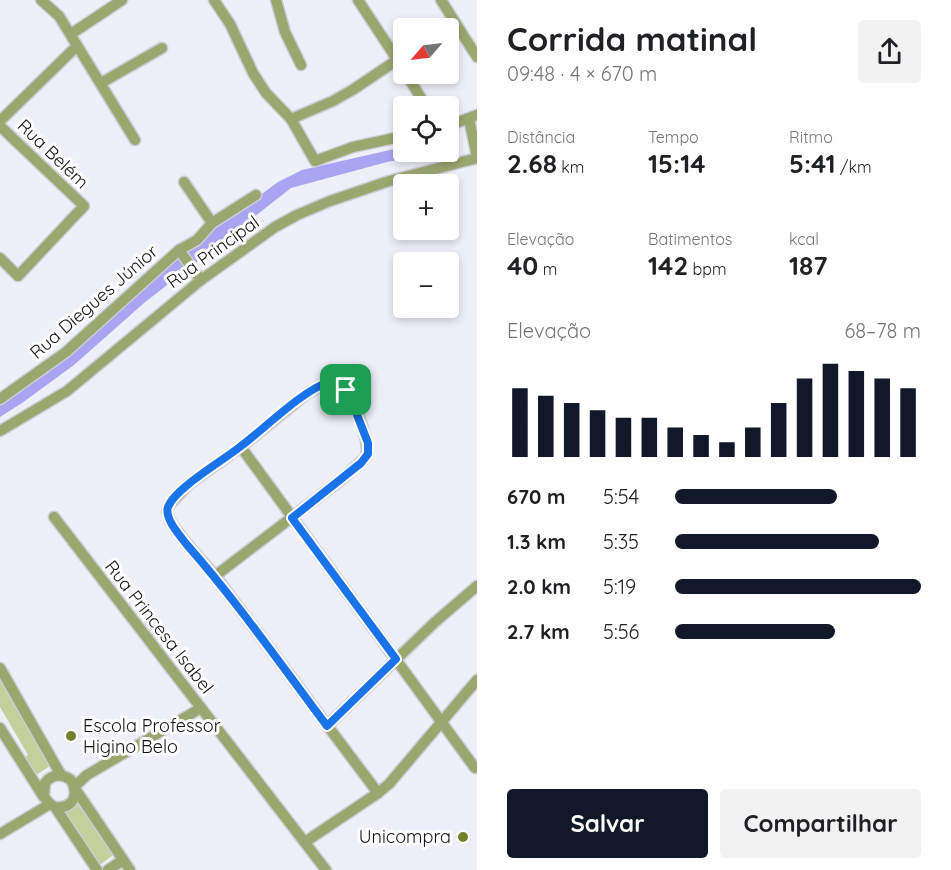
<!DOCTYPE html>
<html lang="pt">
<meta charset="utf-8">
<style>
:root{--surface:#fff;--page:#f2f2f2;--text:#202124;--muted:#757577;--accent:#111827}
body{margin:0;font-family:Quicksand,sans-serif;background:var(--page);color:var(--text);height:100vh;display:flex;flex-direction:column;font-size:22px;white-space:nowrap}
*{box-sizing:border-box;margin:0}
p{font-size:20px;color:var(--muted)}
.icon{flex:none;width:33px;height:33px;fill:none;stroke:currentColor;stroke-width:2;stroke-linecap:round;stroke-linejoin:round}
.map{position:relative;flex:1;overflow:hidden}
.sheet{display:flex;flex-direction:column;background:var(--surface);width:474px}
.sheet>*{flex:none}
.needle{width:39px;rotate:242deg}
.controls{position:absolute;left:393px;top:18px;display:grid;gap:12px}
.controls a{display:grid;place-items:center;width:66px;height:66px;border-radius:6px;background:var(--surface);box-shadow:0 3px 9px #0003;font-size:30px}
.pin{position:absolute;display:grid;place-items:center;width:51px;height:51px;color:#fff;margin:-26px;border-radius:12px;box-shadow:0 3px 9px #0006}
.round{display:grid;place-items:center;flex:none;width:63px;height:63px;border-radius:6px;background:var(--page)}
.headline{display:flex;align-items:center;justify-content:space-between;height:102px;padding:0 30px}
h1{font-size:33px;font-weight:700;line-height:45px}
.figures{display:grid;grid-template-columns:repeat(3,1fr);gap:9px;height:102px;padding:6px 30px}
.figures div{display:grid;align-content:center}
.figures b{font-size:26px;font-weight:700}
.figures small{font-size:16px;font-weight:400}
.figures p{font-size:16px}
.chart{height:168px;padding:12px 30px}
.chart p{display:flex;justify-content:space-between}
.chart svg{width:100%;height:108px;margin-top:6px;stroke:var(--accent);stroke-width:6}
.action{display:flex;gap:12px;margin-top:auto;padding:12px 30px}
.action a{flex:1;height:69px;border-radius:6px;background:var(--accent);color:#fff;font-size:24px;font-weight:700;line-height:69px;text-align:center}
.action a+a{background:var(--page);color:var(--text)}
ul{padding:0 30px;list-style:none;font-size:20px}
li{display:grid;grid-template-columns:96px 72px 1fr;align-items:center;height:45px}
li i{height:15px;border-radius:8px;background:var(--accent)}
main{display:flex;flex:1;min-height:0}
.map>svg:first-child{display:block}
</style>
<main>
<div class="map">
<svg width="477" height="870" viewBox="0 0 477 870">
<rect width="100%" height="100%" fill="#efeffa"/>
<g fill="#c5cf9c">
<path d="M 0,681 L 53,764 L 33,777 L 22,759 L 28,755 L 0,707 Z"/>
<path d="M 79,798 L 115,854 L 98,866 L 63,814 Z"/>
</g>
<path fill="#a9a5f2" d="M 403,147 L 404,152 L 446,152 L 387,162 L 291,188 L 144,303 L 74,365 L 22,403 L 0,417 L 0,403 L 174,259 L 278,182 L 302,170 Z"/>
<g fill="none" stroke-linecap="round" stroke-linejoin="round">
<g stroke="#ccccd6" stroke-width="13">
<g id="minor">
<path d="M 41,0 L 59,16 L 135,140"/>
<path d="M 214,0 L 230,24 L 253,73 L 266,93 L 291,119 L 315,161 L 353,147 L 404,136"/>
<path d="M 276,0 L 285,32 L 301,65"/>
<path d="M 358,0 L 404,70"/>
<path d="M 441,0 L 477,57"/>
<path d="M 71,34 L 122,0"/>
<path d="M 406,74 L 426,106"/>
<path d="M 101,83 L 162,48"/>
<path d="M 291,119 L 333,101 L 354,89 L 397,60"/>
<path d="M 469,119 L 477,157"/>
<path d="M 0,121 L 77,46"/>
<path d="M 0,126 L 84,206 L 18,276 L 0,258"/>
<path d="M 448,126 L 477,115"/>
<path d="M 184,182 L 212,223"/>
<path d="M 179,250 L 201,280"/>
<path d="M 0,399 L 66,352 L 179,250 L 197,240 L 212,223 L 256,195"/>
<path d="M 0,431 L 67,391 L 201,280 L 275,227 L 297,215 L 330,201 L 389,181 L 477,158"/>
<path d="M 241,447 L 475,768"/>
<path d="M 54,517 L 326,870"/>
<path d="M 215,576 L 342,479 L 366,457 C 371,440 353,399 342,385 L 329,382 L 309,392 L 241,447 L 189,484 L 169,505 L 167,512 L 170,521 L 182,538 L 215,576 L 378,793"/>
<path d="M 0,668 L 61,775"/>
<path d="M 327,726 L 434,623 L 477,586"/>
<path d="M 0,728 L 43,796"/>
<path d="M 75,786 L 87,775 L 201,708"/>
<path d="M 76,790 L 130,870"/>
<path d="M 55,807 C 74,809 79,794 71,780 C 62,773 52,774 45,783 L 44,797 L 50,804 L 55,807 L 97,870"/>
<path d="M 0,834 L 50,804"/>
<path d="M 305,842 L 378,793 L 389,784 L 477,680"/>
<path d="M 108,870 L 123,860"/>
</g>
</g>
<use href="#minor" stroke="#9ca66f" stroke-width="10"/>
</g>
<g fill="none" stroke-linecap="round" stroke-linejoin="round">
<g stroke="#fff" stroke-width="12">
<path id="route" d="M 329,382 L 334,381 L 342,385 L 352,402 L 368,443 L 368,454 L 361,463 L 292,518 L 396,659 L 327,726 C 281,665 238,603 188,546 C 181,537 164,519 168,507 C 175,488 224,460 241,446 C 264,429 303,390 329,382 Z"/>
</g>
<use href="#route" stroke="#1a73e8" stroke-width="8"/>
</g>
<g fill="#75802d" stroke="#fdfdfd" stroke-width="2">
<circle cx="71" cy="736" r="6"/>
<circle cx="463" cy="837" r="6"/>
</g>
<g text-anchor="middle" stroke-width="6" stroke-linejoin="round" paint-order="stroke">
<g font-size="18" fill="#131317" stroke="#fdfdfd">
<text transform="translate(53 154) rotate(44)" y="6">Rua Belém</text>
<text transform="translate(213 252) rotate(-36)" y="6">Rua Principal</text>
<text transform="translate(94 302) rotate(-41)" y="6">Rua Diegues Júnior</text>
<text transform="translate(159 627) rotate(52)" y="6">Rua Princesa Isabel</text>
</g>
<g font-size="18" fill="#131317" stroke="#fdfdfd" text-anchor="start">
<text x="83" y="732">Escola Professor<tspan x="83" dy="21">Higino Belo</tspan></text>
<text x="451" y="843" text-anchor="end">Unicompra</text>
</g>
</g>
</svg>
<div class="controls">
<a><svg class="needle" viewBox="-14 -14 28 28"><path d="M0-13l5 13h-10z" fill="#e53935"/><path d="M0 13l5-13h-10z" fill="#757577"/></svg></a>
<a><svg class="icon" aria-label="locate" viewBox="0 0 24 24"><circle cx="12" cy="12" r="6"/><path d="M12 2v4M12 18v4M2 12h4M18 12h4"/></svg></a>
<a>+</a>
<a>−</a>
</div>
<div class="pin" style="left:346px;top:390px;background:#1e9e55"><svg class="icon" aria-label="arrive" viewBox="0 0 24 24"><path d="M6 21V4h12l-3 4 3 4H6"/></svg></div>
</div>
<section class="sheet">
<div class="headline"><div><h1>Corrida matinal</h1><p>09:48 · 4 × 670 m</p></div><a class="round"><svg class="icon" aria-label="share" viewBox="0 0 24 24"><path d="M12 15V3M7 8l5-5 5 5M5 13v7h14v-7"/></svg></a></div>
<div class="figures">
<div><p>Distância</p><b>2.68<small> km</small></b></div>
<div><p>Tempo</p><b>15:14</b></div>
<div><p>Ritmo</p><b>5:41<small> /km</small></b></div>
</div>
<div class="figures">
<div><p>Elevação</p><b>40<small> m</small></b></div>
<div><p>Batimentos</p><b>142<small> bpm</small></b></div>
<div><p>kcal</p><b>187</b></div>
</div>
<div class="chart"><p><span>Elevação</span>68–78 m</p>
<svg viewBox="0 0 160 44" preserveAspectRatio="none"><path d="M5 44V16M15 44V19M25 44V22M35 44V25M45 44V28M55 44V28M65 44V32M75 44V35M85 44V38M95 44V32M105 44V22M115 44V12M125 44V6M135 44V9M145 44V12M155 44V16"/></svg>
</div>
<ul>
<li><b>670 m</b>5:54<i style="width:66%"></i></li>
<li><b>1.3 km</b>5:35<i style="width:83%"></i></li>
<li><b>2.0 km</b>5:19<i style="width:100%"></i></li>
<li><b>2.7 km</b>5:56<i style="width:65%"></i></li>
</ul>
<div class="action"><a>Salvar</a><a>Compartilhar</a></div>
</section>
</main>
